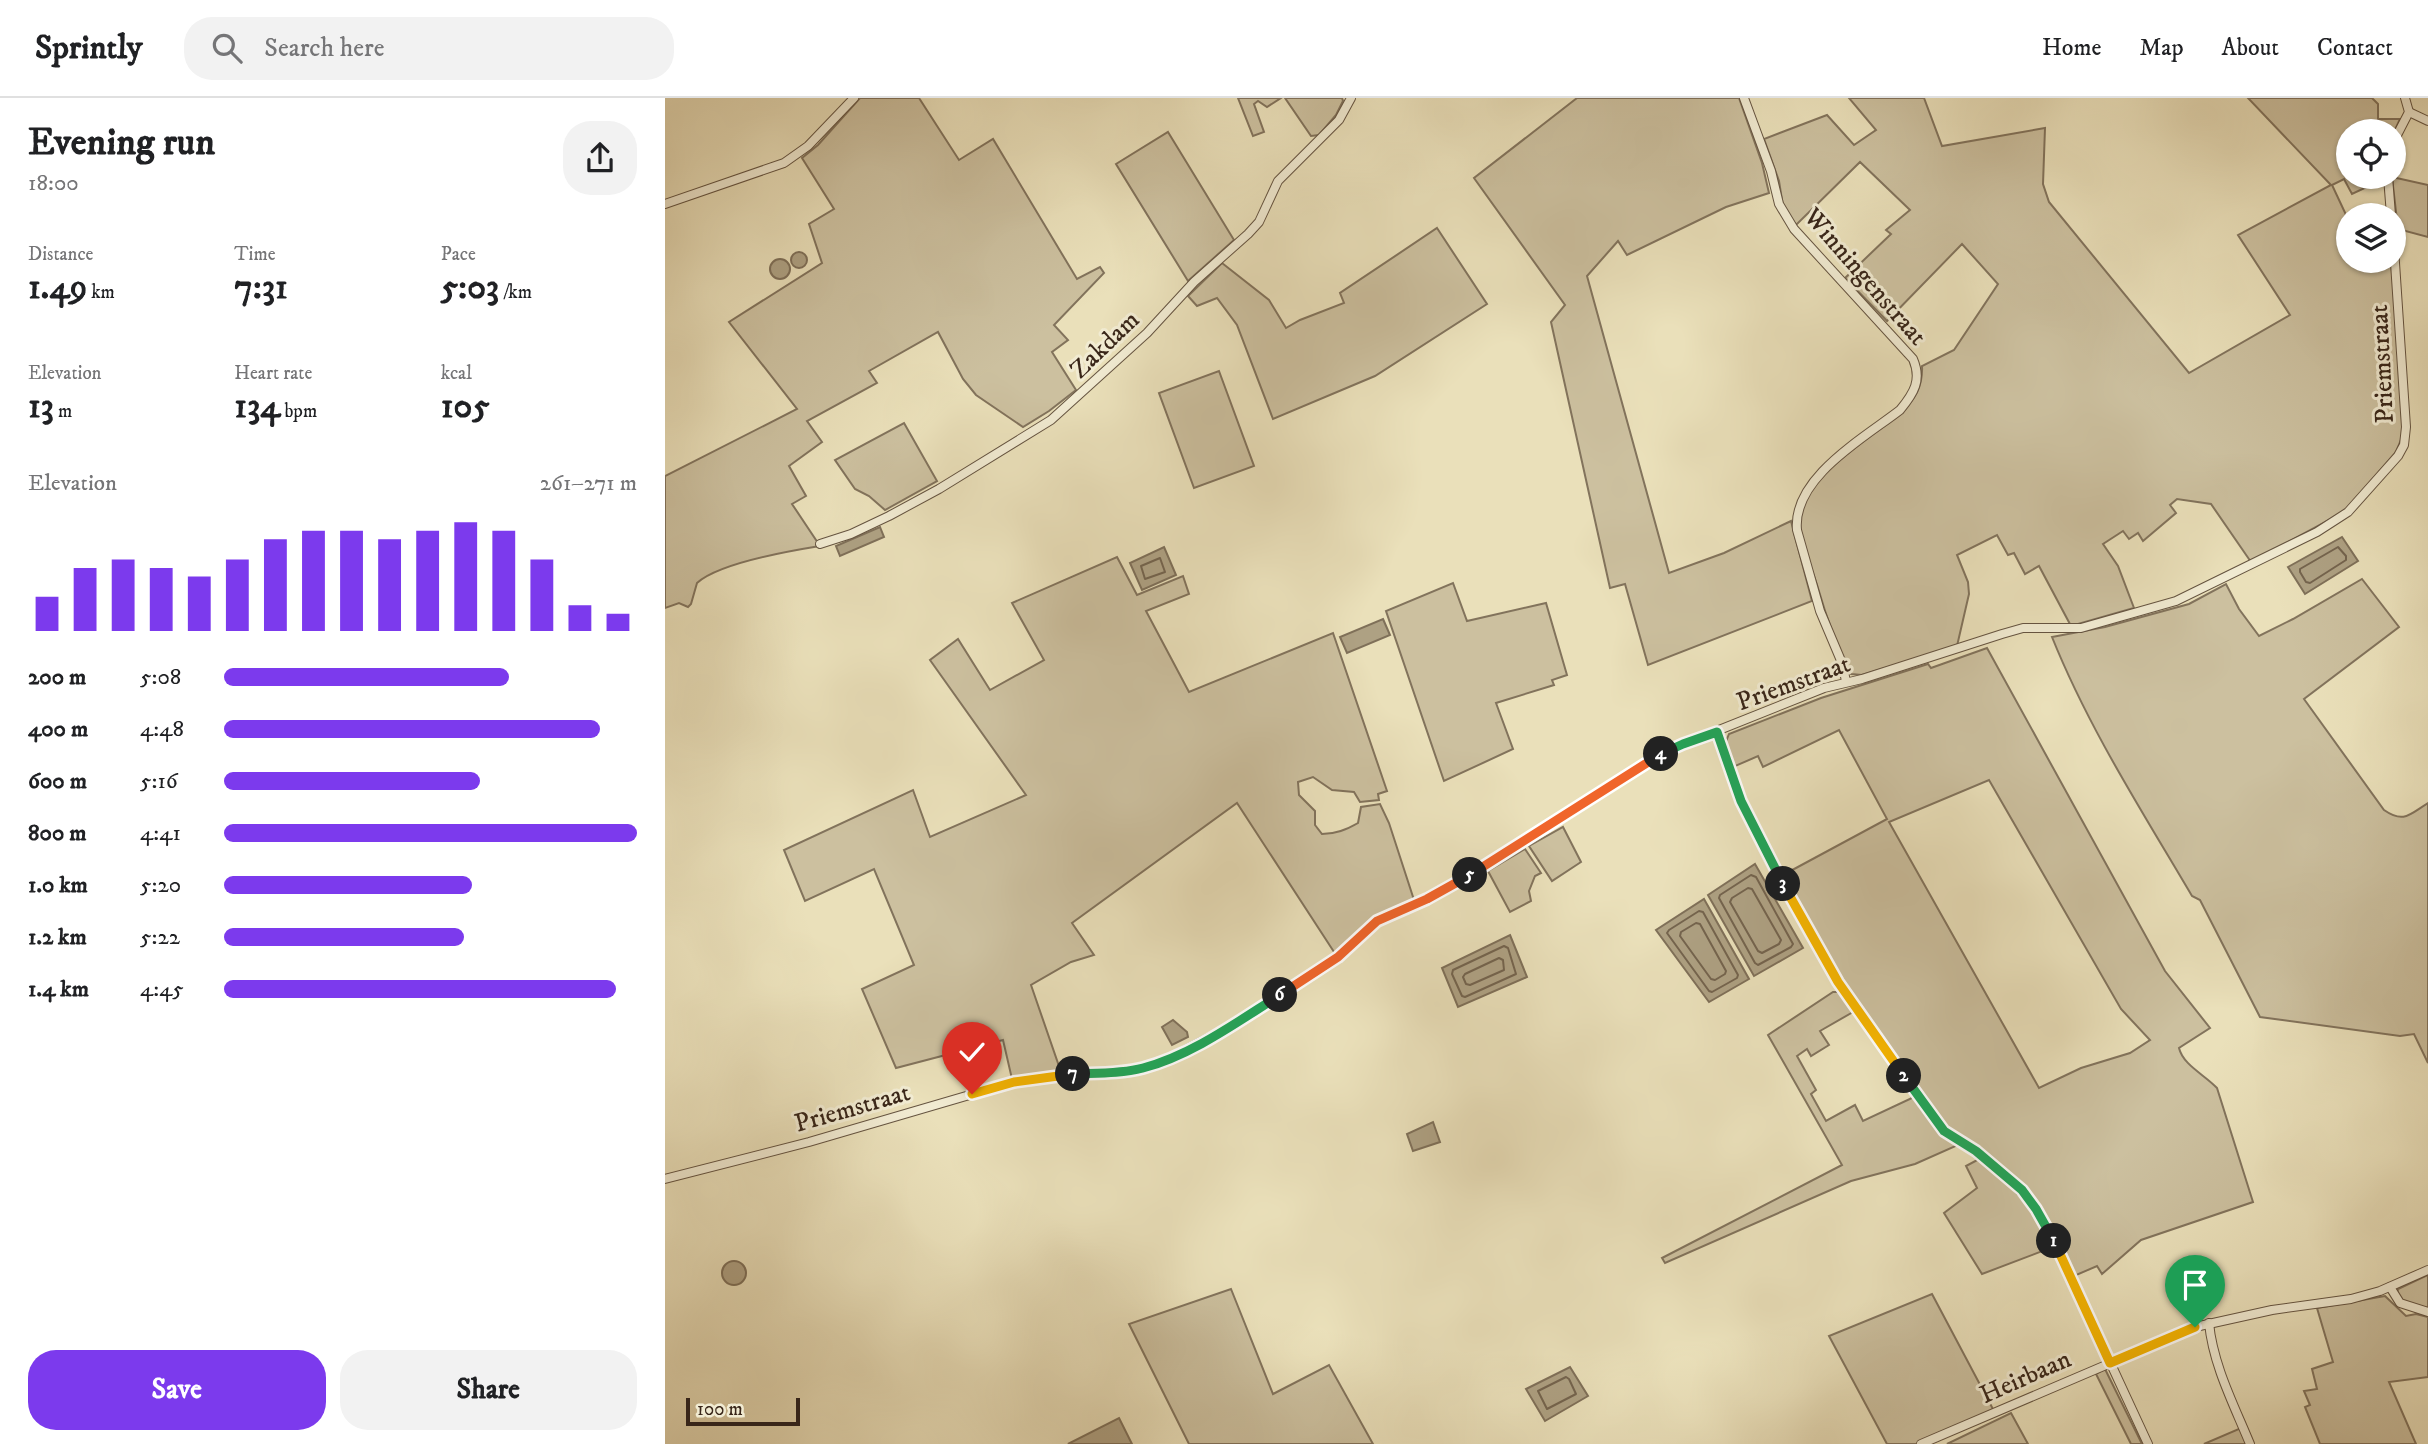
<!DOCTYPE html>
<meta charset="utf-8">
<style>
:root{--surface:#fff;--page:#f2f2f2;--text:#202124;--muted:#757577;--line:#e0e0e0;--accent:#7c3aed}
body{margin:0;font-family:"IM FELL DW Pica",serif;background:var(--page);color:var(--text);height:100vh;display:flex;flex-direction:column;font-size:26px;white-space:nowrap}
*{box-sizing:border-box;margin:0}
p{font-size:23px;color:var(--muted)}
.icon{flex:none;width:38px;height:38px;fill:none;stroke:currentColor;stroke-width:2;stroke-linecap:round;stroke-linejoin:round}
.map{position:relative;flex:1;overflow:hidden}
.sheet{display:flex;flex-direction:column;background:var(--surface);width:665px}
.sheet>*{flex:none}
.controls{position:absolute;left:1671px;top:21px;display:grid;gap:14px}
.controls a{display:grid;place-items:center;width:70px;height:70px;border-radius:50%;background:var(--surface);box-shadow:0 2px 5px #0004;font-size:35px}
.scale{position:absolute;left:21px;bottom:18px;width:114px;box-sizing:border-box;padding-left:7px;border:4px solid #392619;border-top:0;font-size:19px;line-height:24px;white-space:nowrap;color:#392619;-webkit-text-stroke:5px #f1ebd2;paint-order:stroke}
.pin{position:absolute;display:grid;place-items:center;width:60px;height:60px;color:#fff;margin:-72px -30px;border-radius:50% 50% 50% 0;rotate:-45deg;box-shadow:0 0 7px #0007}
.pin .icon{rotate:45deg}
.km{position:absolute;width:35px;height:35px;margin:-18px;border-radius:50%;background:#222;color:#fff;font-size:19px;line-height:35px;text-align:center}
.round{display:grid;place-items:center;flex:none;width:74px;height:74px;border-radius:28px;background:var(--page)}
.headline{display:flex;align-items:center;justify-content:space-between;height:119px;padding:0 28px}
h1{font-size:38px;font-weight:700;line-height:52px}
.figures{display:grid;grid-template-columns:repeat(3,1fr);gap:10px;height:119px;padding:7px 28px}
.figures div{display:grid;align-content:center}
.figures b{font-size:35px;font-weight:700}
.figures small{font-size:19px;font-weight:400}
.figures p{font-size:19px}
.chart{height:196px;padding:14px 28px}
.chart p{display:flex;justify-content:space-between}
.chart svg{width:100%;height:126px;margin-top:7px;stroke:var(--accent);stroke-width:6}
.cta{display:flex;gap:14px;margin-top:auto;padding:14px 28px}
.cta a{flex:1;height:80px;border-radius:28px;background:var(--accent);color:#fff;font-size:28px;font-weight:700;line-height:80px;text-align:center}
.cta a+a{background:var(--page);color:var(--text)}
ul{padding:0 28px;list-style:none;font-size:23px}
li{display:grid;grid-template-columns:112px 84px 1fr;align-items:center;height:52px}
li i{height:18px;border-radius:9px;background:var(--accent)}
header{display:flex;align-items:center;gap:42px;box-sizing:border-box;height:98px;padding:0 35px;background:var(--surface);border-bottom:2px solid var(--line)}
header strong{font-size:33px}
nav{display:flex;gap:38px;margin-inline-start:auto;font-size:24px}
.search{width:490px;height:63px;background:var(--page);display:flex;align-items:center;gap:18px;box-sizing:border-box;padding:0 24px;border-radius:28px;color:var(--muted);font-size:26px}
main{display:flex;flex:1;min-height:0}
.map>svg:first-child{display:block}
</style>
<header>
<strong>Sprintly</strong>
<div class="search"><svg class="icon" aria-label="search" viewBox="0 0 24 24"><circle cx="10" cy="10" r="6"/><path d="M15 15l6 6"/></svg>Search here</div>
<nav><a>Home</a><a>Map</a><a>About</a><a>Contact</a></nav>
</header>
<main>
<section class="sheet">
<div class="headline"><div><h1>Evening run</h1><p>18:00</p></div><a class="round"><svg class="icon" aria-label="share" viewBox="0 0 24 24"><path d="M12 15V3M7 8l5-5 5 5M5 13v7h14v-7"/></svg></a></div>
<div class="figures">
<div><p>Distance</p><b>1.49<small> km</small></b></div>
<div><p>Time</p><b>7:31</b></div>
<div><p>Pace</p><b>5:03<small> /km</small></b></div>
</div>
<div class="figures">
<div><p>Elevation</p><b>13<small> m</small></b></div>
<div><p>Heart rate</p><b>134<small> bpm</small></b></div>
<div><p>kcal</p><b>105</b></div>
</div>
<div class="chart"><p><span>Elevation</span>261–271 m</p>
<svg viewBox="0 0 160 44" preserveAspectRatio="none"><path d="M5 44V32M15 44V22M25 44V19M35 44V22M45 44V25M55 44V19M65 44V12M75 44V9M85 44V9M95 44V12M105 44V9M115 44V6M125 44V9M135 44V19M145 44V35M155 44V38"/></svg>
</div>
<ul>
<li><b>200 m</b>5:08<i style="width:69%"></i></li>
<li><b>400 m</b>4:48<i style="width:91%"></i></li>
<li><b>600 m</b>5:16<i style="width:62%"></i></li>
<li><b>800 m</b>4:41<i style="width:100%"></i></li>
<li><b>1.0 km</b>5:20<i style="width:60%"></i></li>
<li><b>1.2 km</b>5:22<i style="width:58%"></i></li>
<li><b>1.4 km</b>4:45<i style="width:95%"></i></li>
</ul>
<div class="cta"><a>Save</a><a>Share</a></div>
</section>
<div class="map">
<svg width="1763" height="1346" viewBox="0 0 1763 1346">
<rect width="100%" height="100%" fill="#eae0ba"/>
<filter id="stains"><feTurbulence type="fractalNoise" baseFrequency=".00286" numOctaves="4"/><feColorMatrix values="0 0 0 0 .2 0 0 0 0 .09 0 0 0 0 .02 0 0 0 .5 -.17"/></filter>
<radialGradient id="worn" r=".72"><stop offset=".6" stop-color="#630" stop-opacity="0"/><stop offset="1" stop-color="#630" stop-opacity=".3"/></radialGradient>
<g fill="#ccc09f" stroke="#82735c" stroke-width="2" fill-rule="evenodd">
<path d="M 195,0 L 254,0 L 294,62 L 328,41 L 412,181 L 435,169 L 439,175 L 389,227 L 403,242 L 387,254 L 411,292 L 384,313 L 358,329 L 311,297 L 298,281 L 273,234 L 204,273 L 212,285 L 142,323 L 157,344 L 124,368 L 141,398 L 127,406 L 155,448 C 124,453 54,465 32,485 L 26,506 L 23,509 L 14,505 L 0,510 L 0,378 L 132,311 L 64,224 L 157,165 L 144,126 L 169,111 L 137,60 L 153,47 Z"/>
<path d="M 573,0 L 616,0 L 602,9 L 593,3 L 589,6 L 599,34 L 588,38 Z"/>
<path d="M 620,0 L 677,0 L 678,3 L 671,17 L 654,37 L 646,38 Z"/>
<path d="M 912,0 L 1074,0 L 1097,65 L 1104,95 L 1061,109 L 962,157 L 953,143 L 922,178 L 1004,475 L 1059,455 L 1126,423 L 1147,503 L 983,567 L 960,486 L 945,490 L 886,224 L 900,207 L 809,80 Z"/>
<path d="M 1184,0 L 1259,0 L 1277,48 L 1380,30 L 1378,86 L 1384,104 L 1524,275 L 1625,217 L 1573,137 L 1666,87 L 1583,0 L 1707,0 L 1713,6 L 1713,21 L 1735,21 L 1729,34 L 1684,33 L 1684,79 L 1721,80 L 1687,96 L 1679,81 L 1667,87 L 1683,121 L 1684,163 L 1727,163 L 1738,337 L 1731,354 L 1679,414 L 1586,464 L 1546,406 L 1512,401 L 1505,407 L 1511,415 L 1478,443 L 1473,435 L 1464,441 L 1458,433 L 1438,446 L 1453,468 L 1469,510 L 1406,528 L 1374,468 L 1360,476 L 1349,455 L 1343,457 L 1332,437 L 1292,457 L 1303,484 L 1304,496 L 1292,548 L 1197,577 L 1186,576 C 1175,560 1159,511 1153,490 C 1147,470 1134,444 1135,422 C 1138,379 1205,340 1237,315 C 1250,300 1258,289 1257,268 L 1289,252 L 1333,186 L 1297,146 L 1222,223 L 1180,180 L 1226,136 L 1221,132 L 1245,112 L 1195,64 L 1131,127 L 1118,108 L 1114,83 L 1099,41 L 1162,17 L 1189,47 L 1211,32 Z"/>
<path d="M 503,34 L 569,142 L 523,183 L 451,66 Z"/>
<path d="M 1727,79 L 1763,87 L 1763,139 L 1733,131 Z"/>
<path d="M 772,130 L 822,206 L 710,278 L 608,321 L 572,227 L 552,200 L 532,208 L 523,198 L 557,165 L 604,202 L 621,230 L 635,222 L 679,205 L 675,195 Z"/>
<path d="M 554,273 L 589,368 L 529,390 L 494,295 Z"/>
<path d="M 239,325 L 272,383 L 220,412 L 204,398 L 190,391 L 170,362 Z"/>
<path d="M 452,459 L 472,497 L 518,478 L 524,496 L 481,513 L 524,594 L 668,535 L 722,693 L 713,696 L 714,702 L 695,704 L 689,694 L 667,692 L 648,679 L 633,684 L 634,697 L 650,713 L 650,727 L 657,736 C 671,736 681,732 693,725 L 696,709 L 715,706 L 724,725 L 749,802 L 708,822 L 671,857 L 572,705 L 407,825 L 429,857 L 406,864 L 366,887 L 396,974 L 347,981 L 338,942 L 231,970 L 197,891 L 249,867 L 209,771 L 140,803 L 119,752 L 248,692 L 265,739 L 361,697 L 265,562 L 293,541 L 325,592 L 379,562 L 347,505 Z"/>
<path d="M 1697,481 L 1734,529 L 1639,601 L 1719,712 C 1739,726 1745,716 1763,705 L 1763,965 L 1749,936 L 1735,938 L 1595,919 L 1535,802 L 1527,798 C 1477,713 1424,631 1387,539 L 1440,529 L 1524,506 L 1561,486 L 1574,511 L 1594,538 L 1628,521 Z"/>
<path d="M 788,485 L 802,523 L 881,505 L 902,577 L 887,582 L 889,587 L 831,605 L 848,651 L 779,683 L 721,513 Z"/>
<path d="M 1322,550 L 1500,873 L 1545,930 L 1514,950 C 1518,967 1540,977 1552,990 L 1588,1104 L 1476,1142 L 1437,1176 L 1432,1168 L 1409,1178 L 1369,1101 L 1318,1053 L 1286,1034 L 1276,1024 L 1185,896 L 1118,777 L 1222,721 L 1174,632 L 1098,669 L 1093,658 L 1068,669 L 1060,646 L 1064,636 L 1156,600 L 1263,566 L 1266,570 ZM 1324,682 L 1456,911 L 1485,942 L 1465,955 L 1416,970 L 1374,990 L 1224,724 Z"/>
<path d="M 898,729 L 916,764 L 887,783 L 864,748 Z"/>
<path d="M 860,751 L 876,775 L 870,778 L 864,793 L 866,803 L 845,814 L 823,773 Z"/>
<path d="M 1168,894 L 1173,894 L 1188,914 L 1155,933 L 1164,947 L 1146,958 L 1142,951 L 1132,958 L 1151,992 L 1146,996 L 1161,1023 L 1190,1007 L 1198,1023 L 1249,999 L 1293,1047 L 1250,1066 L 1186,1083 L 1000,1165 L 997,1160 L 1177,1067 L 1103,937 Z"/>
<path d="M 1316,1060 L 1355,1094 L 1374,1122 L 1388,1149 L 1317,1176 L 1279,1115 L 1312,1090 L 1301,1068 Z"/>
<path d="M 1763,1177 L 1763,1210 L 1741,1206 L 1732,1196 L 1733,1191 Z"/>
<path d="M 566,1191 L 608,1296 L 664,1267 L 708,1346 L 524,1346 L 464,1226 Z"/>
<path d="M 1267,1196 L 1329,1313 L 1253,1346 L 1222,1346 L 1164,1238 Z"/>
<path d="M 1720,1198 L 1741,1218 L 1751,1216 L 1763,1219 L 1763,1279 L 1724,1284 L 1751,1346 L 1655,1346 L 1640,1309 L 1645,1307 L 1639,1293 L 1652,1291 L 1647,1271 L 1668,1264 L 1652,1210 Z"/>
<path d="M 1440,1271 L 1477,1346 L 1466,1346 L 1431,1276 Z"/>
<path d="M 1346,1315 L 1363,1346 L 1282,1346 Z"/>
<path d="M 1576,1330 L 1582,1346 L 1539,1346 Z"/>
</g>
<g fill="#aea183" stroke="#7f7059" stroke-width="2">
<circle cx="134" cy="162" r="8"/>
<circle cx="115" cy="171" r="10"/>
<path d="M 215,429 L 219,439 L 175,458 L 171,448 Z"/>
<path d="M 1677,439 L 1693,463 L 1640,496 L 1623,469 Z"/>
<path d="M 499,449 L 511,477 L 477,492 L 465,465 Z"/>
<path d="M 718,521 L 725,537 L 682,555 L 675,539 Z"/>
<path d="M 1090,766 L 1138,850 L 1089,878 L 1043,797 Z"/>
<path d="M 1039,801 L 1084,881 L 1044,904 L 991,832 Z"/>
<path d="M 845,837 L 862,879 L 793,909 L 777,870 Z"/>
<path d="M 508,922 L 522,934 L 523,939 L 507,947 L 497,929 Z"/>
<path d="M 768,1024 L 775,1044 L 748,1053 L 742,1036 Z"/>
<circle cx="69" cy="1175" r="12"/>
<path d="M 905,1269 L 923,1298 L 880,1323 L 861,1291 Z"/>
<path d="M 454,1320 L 467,1346 L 403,1346 Z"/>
</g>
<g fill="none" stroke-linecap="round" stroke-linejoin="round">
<g stroke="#74644e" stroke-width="2">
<path d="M 1673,449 L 1681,458 L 1681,462 L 1645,485 L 1641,484 L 1635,474 L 1635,471 Z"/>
<path d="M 495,460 L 500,474 L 480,481 L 476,468 Z"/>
<path d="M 1086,777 L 1091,779 L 1128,846 L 1126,849 L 1093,867 L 1090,865 L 1054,800 L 1055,797 Z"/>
<path d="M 1083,790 L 1087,791 L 1116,842 L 1114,846 L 1097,855 L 1093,853 L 1065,804 L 1067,800 Z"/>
<path d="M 1034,813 L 1038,814 L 1073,877 L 1072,880 L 1047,894 L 1044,893 L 1002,835 L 1004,832 Z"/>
<path d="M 1031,825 L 1035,826 L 1061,873 L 1060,876 L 1050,882 L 1046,881 L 1015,838 L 1016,834 Z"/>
<path d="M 839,848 L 843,850 L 851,876 L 800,899 L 797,898 L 787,876 L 788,872 Z"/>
<path d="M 834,860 L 838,862 L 839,872 L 805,887 L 801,886 L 798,879 L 800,876 Z"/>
<path d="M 901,1279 L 904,1281 L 911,1296 L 882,1311 L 873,1293 Z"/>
</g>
<g stroke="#655441" stroke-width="10">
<g id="minor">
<path d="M 1079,0 L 1106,73 L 1114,106 L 1129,131 L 1248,261 C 1257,282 1249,295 1235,312 C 1199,340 1127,380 1132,432 L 1155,513 L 1177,565 L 1181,583"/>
<path d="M 1744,14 L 1763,23"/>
<path d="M 1729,43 L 1744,14 L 1740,0"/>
<path d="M 1723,79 L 1726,117"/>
<path d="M 0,106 L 119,65 L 143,48 L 189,0"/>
<path d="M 155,446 L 186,436 L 224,418 L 274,391 L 386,322 L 482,235 L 529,184 L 583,136 L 594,124 L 613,83 L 674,22 L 686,0"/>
<path d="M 1052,634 C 1085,746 1156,861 1223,956 C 1240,980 1256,1006 1275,1029 C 1286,1041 1302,1046 1314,1055 C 1350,1083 1367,1104 1389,1143 L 1483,1346"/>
<path d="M 0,1081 L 144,1044 L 349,984 L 387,978 L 451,975 L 496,965 L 566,928 L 643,880 L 673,859 L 712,823 L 787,788 L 846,753 L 1004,652 L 1159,590 L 1197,581 L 1337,536 L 1358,530 L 1416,530 L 1511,503 L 1652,434 L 1683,414 L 1733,358 L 1739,347 L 1741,329 L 1729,150"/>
<path d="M 1725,1189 L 1735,1205 L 1763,1214"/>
<path d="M 1544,1225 C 1548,1267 1569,1307 1585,1346"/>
<path d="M 1256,1346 L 1530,1229 L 1607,1212 L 1686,1201 L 1715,1193 L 1763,1172"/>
</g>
</g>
<use href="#minor" stroke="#f1ebd2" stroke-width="8"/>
</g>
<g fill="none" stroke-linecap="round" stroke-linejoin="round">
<g stroke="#fff" stroke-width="14">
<path id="split-1" d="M 1389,1143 L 1445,1265 L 1530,1229"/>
</g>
<g stroke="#fff" stroke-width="14">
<path id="split-2" d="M 1239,978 L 1279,1033 L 1311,1053 L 1357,1092 L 1371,1111 L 1389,1143"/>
</g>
<g stroke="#fff" stroke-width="14">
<path id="split-3" d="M 1118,786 L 1173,884 L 1239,978"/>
</g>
<g stroke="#fff" stroke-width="14">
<path id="split-4" d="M 996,656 L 1018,646 L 1052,634 L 1076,703 L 1118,786"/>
</g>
<g stroke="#fff" stroke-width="14">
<path id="split-5" d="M 805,777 L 996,656"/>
</g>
<g stroke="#fff" stroke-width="14">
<path id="split-6" d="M 615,897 L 673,859 L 712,823 L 762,801 L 805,777"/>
</g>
<g stroke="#fff" stroke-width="14">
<path id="split-7" d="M 408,976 C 431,975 455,976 478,970 C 527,957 572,924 615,897"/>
</g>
<g stroke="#fff" stroke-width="14">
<path id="split-8" d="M 307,996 L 349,984 L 408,976"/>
</g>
<use href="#split-1" stroke="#f5b400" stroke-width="9"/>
<use href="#split-2" stroke="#22a559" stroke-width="9"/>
<use href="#split-3" stroke="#f5b400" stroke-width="9"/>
<use href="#split-4" stroke="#22a559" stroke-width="9"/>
<use href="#split-5" stroke="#f0652b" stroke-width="9"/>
<use href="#split-6" stroke="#f0652b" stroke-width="9"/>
<use href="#split-7" stroke="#22a559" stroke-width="9"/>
<use href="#split-8" stroke="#f5b400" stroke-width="9"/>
</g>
<g text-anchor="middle" stroke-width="6" stroke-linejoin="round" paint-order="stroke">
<g font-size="26" fill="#392619" stroke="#f1ebd2">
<text transform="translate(1201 178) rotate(49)" y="9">Winningenstraat</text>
<text transform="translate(439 246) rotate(-44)" y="9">Zakdam</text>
<text transform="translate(1716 266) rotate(-93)" y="9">Priemstraat</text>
<text transform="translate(1128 584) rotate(-20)" y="9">Priemstraat</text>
<text transform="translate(187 1009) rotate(-16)" y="9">Priemstraat</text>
<text transform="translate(1360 1278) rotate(-24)" y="9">Heirbaan</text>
</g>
</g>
<rect width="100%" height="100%" filter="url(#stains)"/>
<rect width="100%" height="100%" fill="url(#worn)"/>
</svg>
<div class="controls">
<a><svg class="icon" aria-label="locate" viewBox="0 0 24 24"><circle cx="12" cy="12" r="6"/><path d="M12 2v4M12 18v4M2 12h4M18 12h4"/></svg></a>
<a><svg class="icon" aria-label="layers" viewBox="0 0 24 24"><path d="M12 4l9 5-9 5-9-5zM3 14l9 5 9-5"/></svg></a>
</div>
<div class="scale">100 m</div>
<div class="pin" style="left:1530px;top:1229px;background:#1e9e55"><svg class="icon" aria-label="arrive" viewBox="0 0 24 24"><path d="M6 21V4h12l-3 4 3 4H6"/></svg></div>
<div class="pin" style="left:307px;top:996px;background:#d93025"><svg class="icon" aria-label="check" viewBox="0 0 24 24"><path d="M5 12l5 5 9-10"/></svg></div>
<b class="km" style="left:1389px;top:1143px">1</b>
<b class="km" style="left:1239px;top:978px">2</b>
<b class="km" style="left:1118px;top:786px">3</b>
<b class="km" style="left:996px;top:656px">4</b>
<b class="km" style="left:805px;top:777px">5</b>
<b class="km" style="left:615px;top:897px">6</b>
<b class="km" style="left:408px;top:976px">7</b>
</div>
</main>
